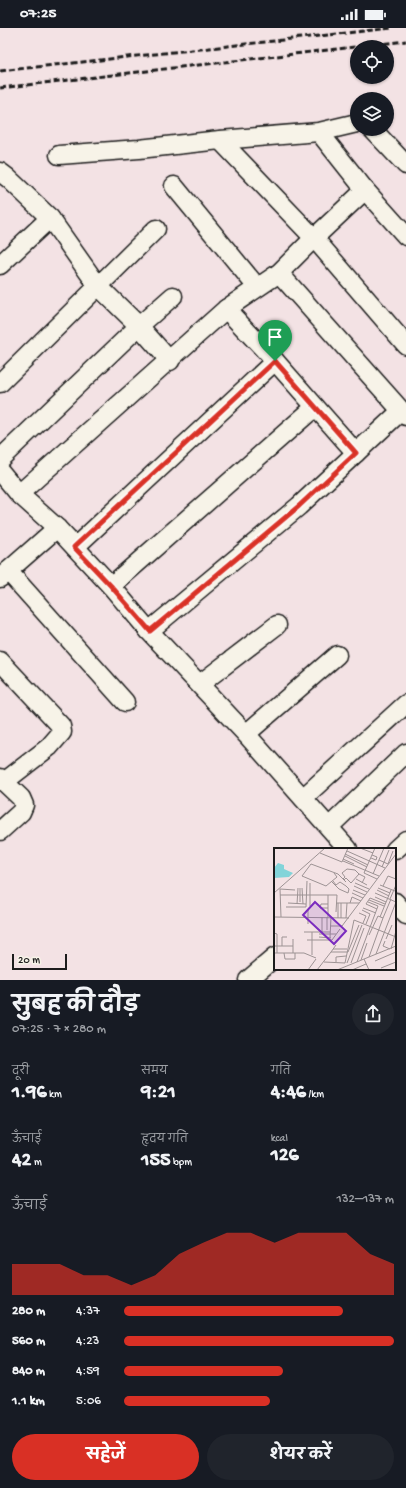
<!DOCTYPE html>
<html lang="hi">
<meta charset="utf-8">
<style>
:root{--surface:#171b24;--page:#20242c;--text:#f1f3f6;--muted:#9ea1a6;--accent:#d93025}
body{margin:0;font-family:"Gochi Hand","Playpen Sans Deva",sans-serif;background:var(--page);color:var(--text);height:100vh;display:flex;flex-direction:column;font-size:15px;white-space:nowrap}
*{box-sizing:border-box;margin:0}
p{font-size:13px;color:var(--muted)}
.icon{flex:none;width:22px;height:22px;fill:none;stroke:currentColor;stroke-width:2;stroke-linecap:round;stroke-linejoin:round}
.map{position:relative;height:952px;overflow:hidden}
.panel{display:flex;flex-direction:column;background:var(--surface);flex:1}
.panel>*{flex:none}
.tools{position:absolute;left:350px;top:12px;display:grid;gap:8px}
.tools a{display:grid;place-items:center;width:44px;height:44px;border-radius:50%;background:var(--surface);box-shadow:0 1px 3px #0004;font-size:20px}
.scale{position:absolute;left:12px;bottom:10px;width:55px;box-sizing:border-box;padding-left:4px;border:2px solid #1c1c1c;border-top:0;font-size:11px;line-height:14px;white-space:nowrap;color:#1c1c1c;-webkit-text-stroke:3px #f7f3e8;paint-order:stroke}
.pin{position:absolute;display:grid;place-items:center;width:34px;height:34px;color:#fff;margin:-41px -17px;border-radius:50% 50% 50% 0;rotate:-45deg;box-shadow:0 0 4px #0007}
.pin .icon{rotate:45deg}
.round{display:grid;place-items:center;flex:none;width:42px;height:42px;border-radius:21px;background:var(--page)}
.head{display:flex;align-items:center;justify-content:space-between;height:68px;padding:0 12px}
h1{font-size:22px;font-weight:700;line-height:30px}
.figures{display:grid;grid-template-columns:repeat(3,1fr);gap:6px;height:68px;padding:4px 12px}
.figures div{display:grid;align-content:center}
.figures b{font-size:20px;font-weight:700}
.figures small{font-size:11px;font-weight:400}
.figures p{font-size:11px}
.chart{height:112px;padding:8px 12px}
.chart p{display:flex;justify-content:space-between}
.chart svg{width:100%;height:72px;margin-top:4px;fill:var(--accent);opacity:.7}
.button{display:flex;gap:8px;margin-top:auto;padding:8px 12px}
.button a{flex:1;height:46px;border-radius:24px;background:var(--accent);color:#fff;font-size:16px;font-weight:700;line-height:46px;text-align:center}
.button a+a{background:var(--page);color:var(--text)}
ul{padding:0 12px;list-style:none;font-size:13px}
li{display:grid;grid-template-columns:64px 48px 1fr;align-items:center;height:30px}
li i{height:10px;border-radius:5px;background:var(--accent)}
.status{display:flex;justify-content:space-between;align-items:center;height:28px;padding:0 20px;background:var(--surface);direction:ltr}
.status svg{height:11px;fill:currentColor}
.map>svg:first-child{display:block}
</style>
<div class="status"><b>07:25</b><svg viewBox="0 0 49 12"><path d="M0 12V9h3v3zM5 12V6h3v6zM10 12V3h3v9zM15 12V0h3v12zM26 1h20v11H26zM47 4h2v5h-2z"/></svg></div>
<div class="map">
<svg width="406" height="952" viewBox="0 0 406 952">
<rect width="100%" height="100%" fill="#f3e2e4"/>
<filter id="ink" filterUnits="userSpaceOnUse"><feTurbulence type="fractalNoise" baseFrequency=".025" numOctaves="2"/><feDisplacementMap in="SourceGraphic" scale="8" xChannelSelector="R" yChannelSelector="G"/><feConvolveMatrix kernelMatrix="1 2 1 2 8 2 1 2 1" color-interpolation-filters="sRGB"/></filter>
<g filter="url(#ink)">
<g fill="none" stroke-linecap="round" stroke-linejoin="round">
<g stroke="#1c1c1c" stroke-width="21">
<g id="minor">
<path d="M 372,101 L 406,137"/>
<path d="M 319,104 L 365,162 L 406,208"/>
<path d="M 220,112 L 314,210 L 406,317"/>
<path d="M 59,127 L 139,121 L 220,112 L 319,104 L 357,95"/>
<path d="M 0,144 L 8,150 L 50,190 L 98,258 L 139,298 L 170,333"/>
<path d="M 174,158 L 257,259"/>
<path d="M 0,237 L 50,190"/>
<path d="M 279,245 L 406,388"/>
<path d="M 226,281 L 275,333 L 356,425"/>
<path d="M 0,355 L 156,201"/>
<path d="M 0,431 L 139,298 L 173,268"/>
<path d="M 0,443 L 19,466 L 57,500 L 111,558 L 149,603 L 246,706 L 348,821"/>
<path d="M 19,466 L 226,281 L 279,245 L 314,210 L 365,162"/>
<path d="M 75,519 L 275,333"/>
<path d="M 8,543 L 125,674"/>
<path d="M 0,550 L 57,500"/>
<path d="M 111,558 L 315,379"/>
<path d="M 149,603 L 299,478 L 401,383"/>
<path d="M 0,633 L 61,698 L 62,704 L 49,719 L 4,754"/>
<path d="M 200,656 L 277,597"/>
<path d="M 246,706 L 337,627"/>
<path d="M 0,750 L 21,770 L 24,777 L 21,784 L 0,803"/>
<path d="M 303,770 L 406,676"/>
<path d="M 329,799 L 406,725"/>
<path d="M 395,822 L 406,812"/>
<path d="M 395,874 L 406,887"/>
<path d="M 248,952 L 275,929"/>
</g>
</g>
<use href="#minor" stroke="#f7f3e8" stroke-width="18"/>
<g stroke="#1c1c1c" stroke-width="3" stroke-dasharray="6 3" stroke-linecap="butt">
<path d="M 0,43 L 392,0"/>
<path d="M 0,60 L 406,13"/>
</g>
</g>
</g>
<g fill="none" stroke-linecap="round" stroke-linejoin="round" filter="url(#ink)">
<g stroke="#fff" stroke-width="8">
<path id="route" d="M 275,333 L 356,425 L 299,478 L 150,603 L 111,558 L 74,519 Z"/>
</g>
<use href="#route" stroke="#d93025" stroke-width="5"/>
</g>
<g transform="translate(274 820)">
<rect width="122" height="122" fill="#f3e2e4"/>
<path d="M 4,15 L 10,17 L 10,21 L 19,25 L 15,29 L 0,30 L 0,20 Z" fill="#82d4d9"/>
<path fill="none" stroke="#9d9394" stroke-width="1" d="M 86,0 L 99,5M 101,0 L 90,25 L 103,31M 73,3 L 111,20M 46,5 L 68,14 L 74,0M 71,6 L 94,17M 71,8 L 93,19M 97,10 L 102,12 L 103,9 L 98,7M 69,11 L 80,16M 105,12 L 114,16 L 119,3M 69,13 L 105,28M 108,19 L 115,2M 60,25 L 63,29 L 52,38 L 28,28 L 37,16 L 64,26 L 72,34M 85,26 L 91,29 L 88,35M 99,26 L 110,0M 69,31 L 71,29 L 68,25 L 73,21 L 81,22 L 85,26 L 77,35 L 72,30 L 70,32M 82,31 L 93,37M 58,34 L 65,41 L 74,45 L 75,41 L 72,38 L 66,34 L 62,37 L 59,33M 81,35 L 95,41M 106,37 L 121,43M 80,38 L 93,44M 109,38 L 114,28 L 122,31M 28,40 L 29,56M 104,40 L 116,45M 6,41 L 7,69M 6,41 L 21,42M 79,42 L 91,47M 103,42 L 115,48M 0,45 L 51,0M 78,45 L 89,50M 101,45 L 122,54M 6,47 L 63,47 L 62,64M 101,49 L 112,54M 116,51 L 122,37M 95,52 L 110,58M 26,54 L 26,40M 14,55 L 32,56M 63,55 L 85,55M 64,55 L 64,70M 67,55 L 67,70M 76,55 L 78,49 L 87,53M 23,56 L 24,40M 54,56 L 47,56 L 46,60 L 54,60M 36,58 L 36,35M 12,59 L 32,59 L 33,33M 89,60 L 102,65M 103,61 L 92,56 L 96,50 L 111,56M 88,62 L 96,66 L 92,76M 85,65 L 92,68 L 89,75M 0,69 L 75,70M 54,69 L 54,47M 106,69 L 117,42M 72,70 L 73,55M 34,76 L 34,61M 56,78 L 68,78 L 122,6M 53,82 L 53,69M 30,84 L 56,84M 38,84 L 38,107M 48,84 L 48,69M 0,85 L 3,86 L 3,105M 45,86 L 62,86M 95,87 L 104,68 L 109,70 L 117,51M 45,89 L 57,90M 56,90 L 57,69M 19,91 L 19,105M 112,91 L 118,77M 33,92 L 58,92 L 66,81M 111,93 L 109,98 L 116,101M 62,97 L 57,104 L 74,104M 0,98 L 19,98M 8,98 L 8,89 L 13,89M 59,101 L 73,101M 117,101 L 122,83M 74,104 L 85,77M 0,105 L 30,105 L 42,110M 10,105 L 11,111 L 21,111 L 21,105M 102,106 L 122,54M 95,109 L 109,70M 90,111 L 95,122M 87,112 L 93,95M 101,113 L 122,104M 50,114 L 71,115M 62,114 L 62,109 L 72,108M 83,114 L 104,58 L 94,54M 71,115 L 80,72 L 122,89M 73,115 L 88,77M 77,115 L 90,80M 107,120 L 122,114M 34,122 L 42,111M 43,122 L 57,104M 63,122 L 122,98M 78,122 L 92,116"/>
<path fill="#7b2cbf" fill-opacity="0.15" stroke="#7b2cbf" stroke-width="2" d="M 41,54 L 72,83 L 60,96 L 29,67 Z"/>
<rect width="122" height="122" fill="none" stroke="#1c1c1c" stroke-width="2"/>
</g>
</svg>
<div class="tools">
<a><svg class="icon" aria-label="locate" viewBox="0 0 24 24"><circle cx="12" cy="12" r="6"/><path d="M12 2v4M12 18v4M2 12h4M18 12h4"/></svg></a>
<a><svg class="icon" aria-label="layers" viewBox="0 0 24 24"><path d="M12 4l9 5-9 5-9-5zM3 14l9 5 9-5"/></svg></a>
</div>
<div class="scale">20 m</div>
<div class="pin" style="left:275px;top:333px;background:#1e9e55"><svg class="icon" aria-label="arrive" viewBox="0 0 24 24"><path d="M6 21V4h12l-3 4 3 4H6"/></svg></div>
</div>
<section class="panel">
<div class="head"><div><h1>सुबह की दौड़</h1><p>07:25 · 7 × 280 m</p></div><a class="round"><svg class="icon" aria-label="share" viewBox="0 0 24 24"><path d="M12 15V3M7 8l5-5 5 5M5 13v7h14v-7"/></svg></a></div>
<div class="figures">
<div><p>दूरी</p><b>1.96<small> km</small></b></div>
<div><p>समय</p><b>9:21</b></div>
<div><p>गति</p><b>4:46<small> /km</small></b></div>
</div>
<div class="figures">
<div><p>ऊँचाई</p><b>42<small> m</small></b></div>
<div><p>हृदय गति</p><b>155<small> bpm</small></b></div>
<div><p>kcal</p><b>126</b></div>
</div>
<div class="chart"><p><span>ऊँचाई</span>132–137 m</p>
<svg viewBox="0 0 160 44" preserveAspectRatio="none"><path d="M0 44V25L10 25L20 25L30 32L40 32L50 38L60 32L70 19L80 12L90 6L100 6L110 12L120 6L130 6L140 6L150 19L160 25V44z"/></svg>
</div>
<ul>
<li><b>280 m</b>4:37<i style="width:81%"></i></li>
<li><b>560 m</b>4:23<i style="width:100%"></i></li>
<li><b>840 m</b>4:59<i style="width:59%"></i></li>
<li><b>1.1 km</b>5:06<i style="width:54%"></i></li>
</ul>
<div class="button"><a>सहेजें</a><a>शेयर करें</a></div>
</section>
